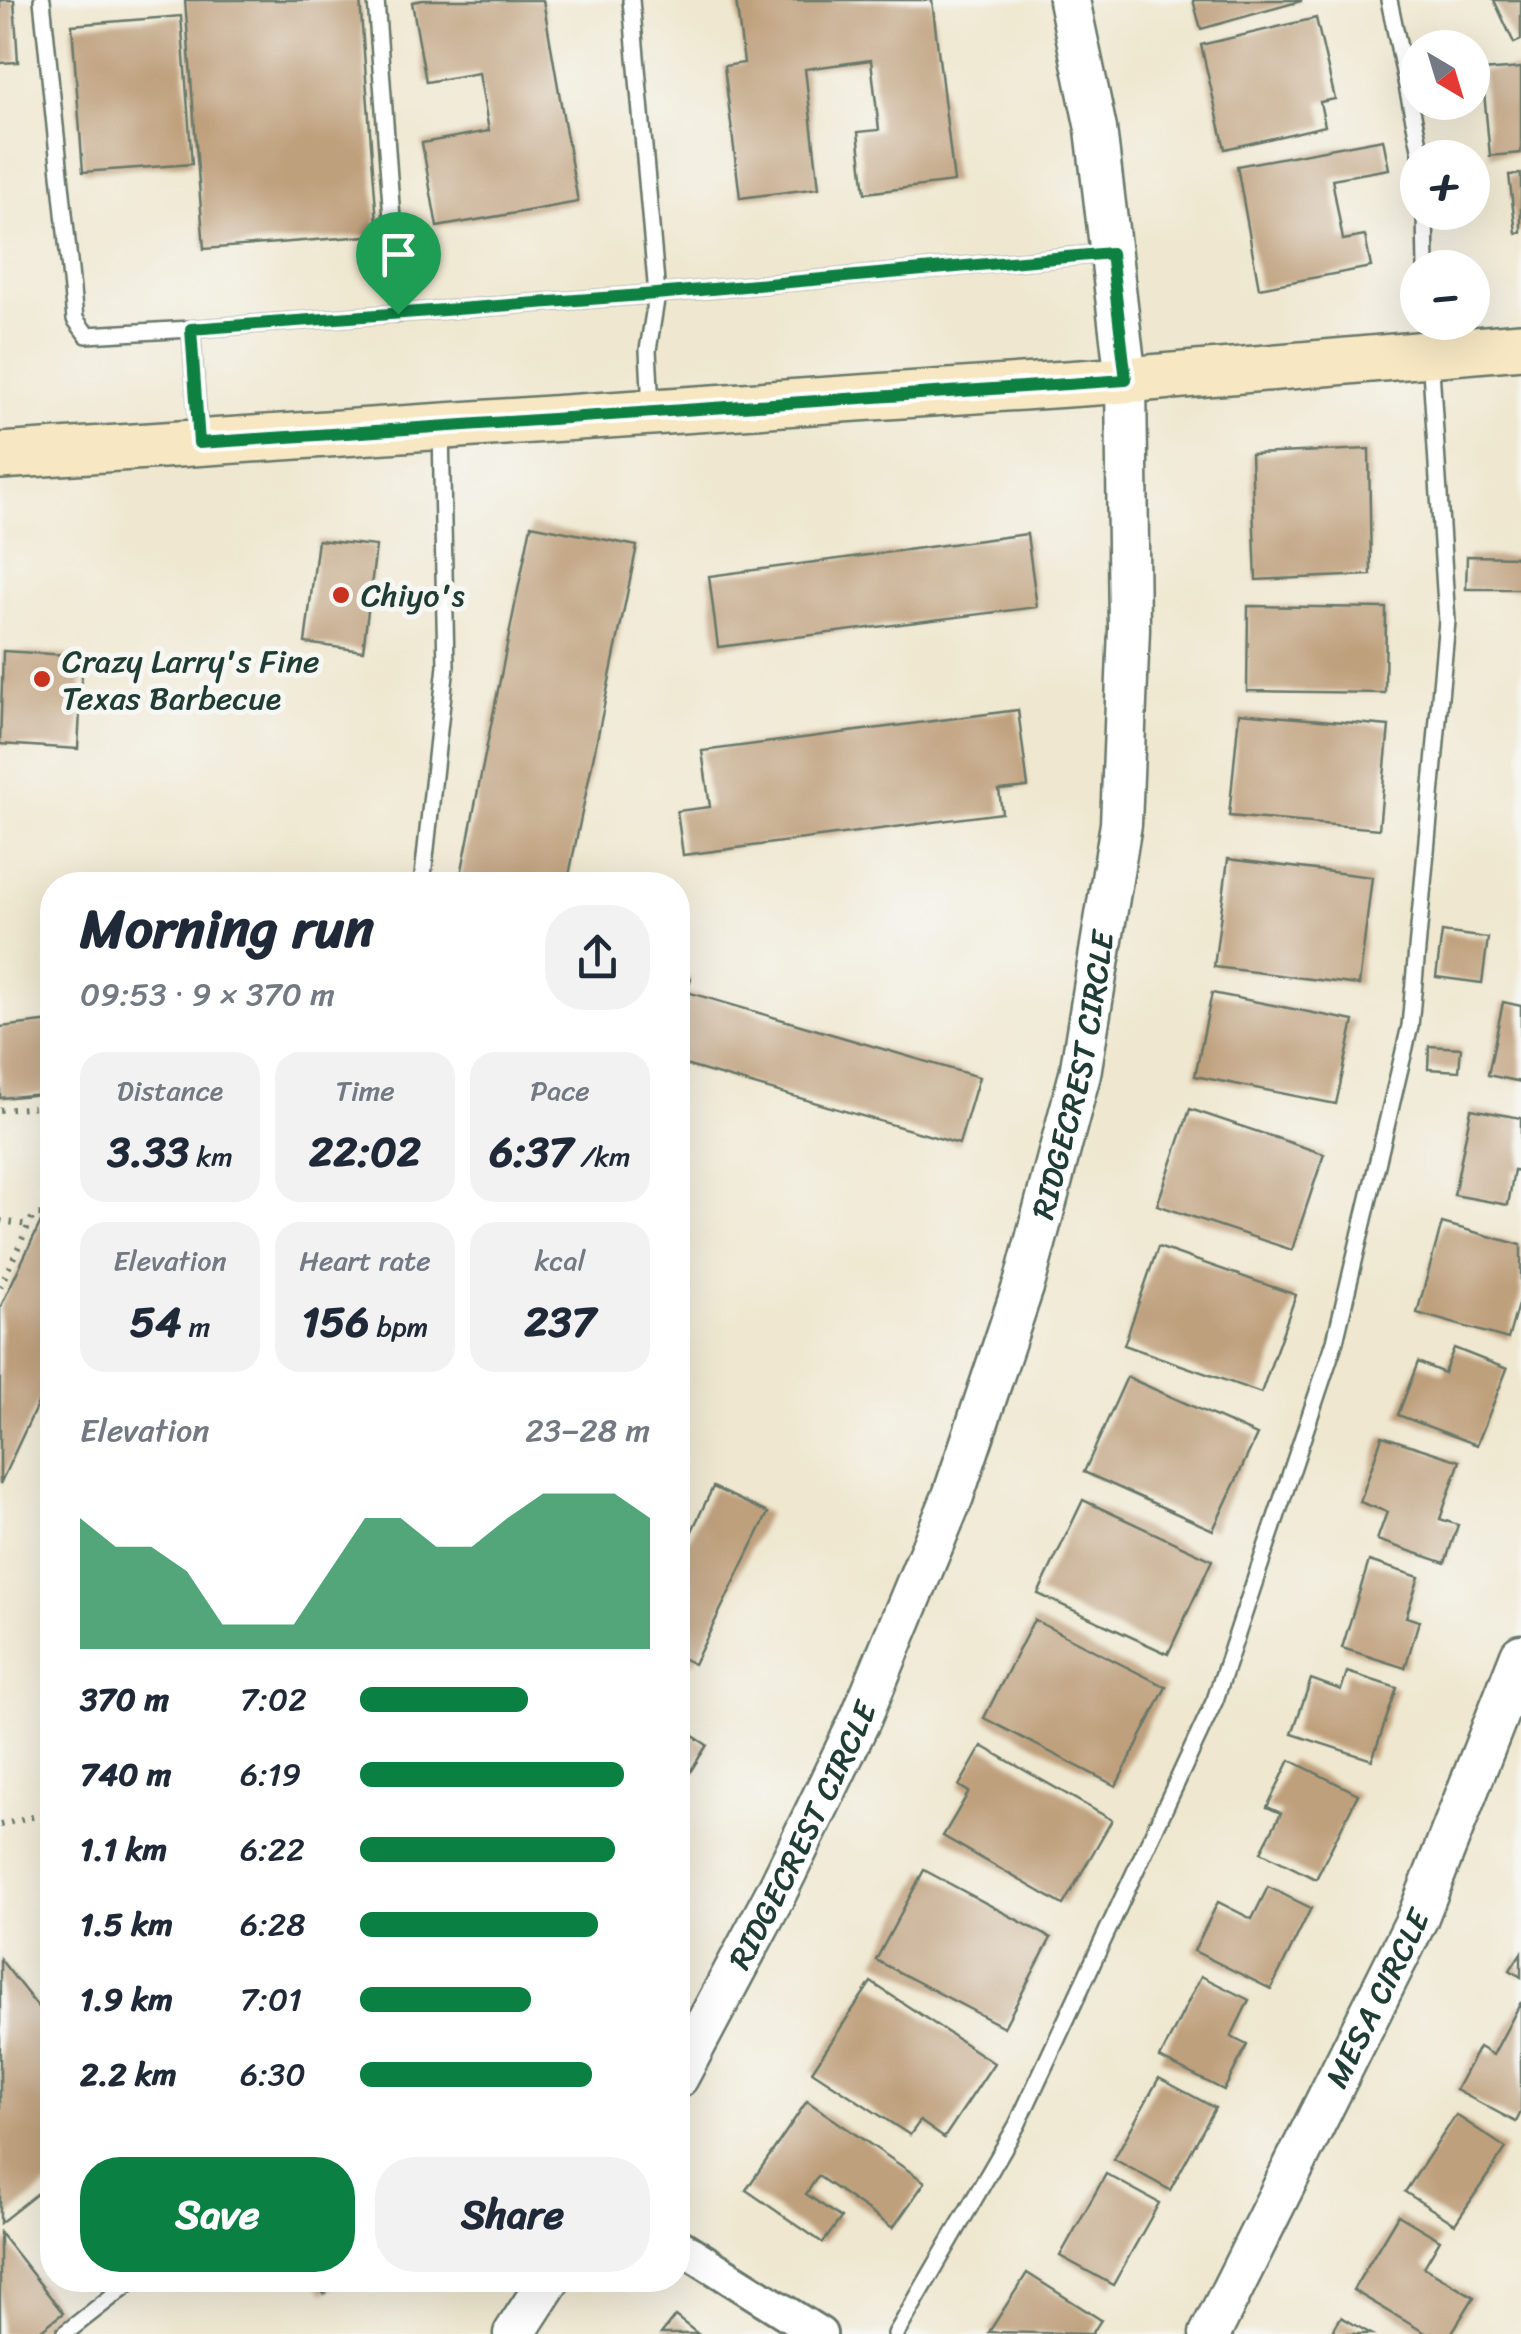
<!DOCTYPE html>
<meta charset="utf-8">
<style>
:root{--surface:#fff;--page:#f2f2f3;--text:#1f2937;--muted:#747a83;--accent:#0b8043}
body{margin:0;font-family:Sriracha,sans-serif;background:var(--page);color:var(--text);height:100vh;display:flex;flex-direction:column;font-size:38px;white-space:nowrap}
*{box-sizing:border-box;margin:0}
p{font-size:32px;color:var(--muted)}
.icon{flex:none;width:55px;height:55px;fill:none;stroke:currentColor;stroke-width:2;stroke-linecap:round;stroke-linejoin:round}
.map{position:relative;flex:1;overflow:hidden}
.drawer{position:absolute;left:40px;top:872px;width:650px;height:1420px;display:flex;flex-direction:column;background:var(--surface);border-radius:40px;box-shadow:0 10px 40px #0002}
.drawer>*{flex:none}
.needle{width:65px;rotate:142deg}
.fabs{position:absolute;left:1400px;top:30px;display:grid;gap:20px}
.fabs a{display:grid;place-items:center;width:90px;height:90px;border-radius:50%;background:var(--surface);box-shadow:0 10px 40px #0002;font-size:50px}
.pin{position:absolute;display:grid;place-items:center;width:85px;height:85px;color:#fff;margin:-102px -42px;border-radius:50% 50% 50% 0;rotate:-45deg;box-shadow:0 0 10px #0007}
.pin .icon{rotate:45deg}
.round{display:grid;place-items:center;flex:none;width:105px;height:105px;border-radius:40px;background:var(--page)}
.head{display:flex;align-items:center;justify-content:space-between;height:170px;padding:0 40px}
h1{font-size:55px;font-weight:800;line-height:75px}
.metrics{display:grid;grid-template-columns:repeat(3,1fr);gap:15px;height:170px;padding:10px 40px}
.metrics div{display:grid;align-content:center;border-radius:25px;background:var(--page);text-align:center}
.metrics b{font-size:42px;font-weight:800}
.metrics small{font-size:28px;font-weight:400}
.metrics p{font-size:28px}
.chart{height:280px;padding:20px 40px}
.chart p{display:flex;justify-content:space-between}
.chart svg{width:100%;height:180px;margin-top:10px;fill:var(--accent);opacity:.7}
.action{display:flex;gap:20px;margin-top:auto;padding:20px 40px}
.action a{flex:1;height:115px;border-radius:40px;background:var(--accent);color:#fff;font-size:40px;font-weight:800;line-height:115px;text-align:center}
.action a+a{background:var(--page);color:var(--text)}
ul{padding:0 40px;list-style:none;font-size:32px}
li{display:grid;grid-template-columns:160px 120px 1fr;align-items:center;height:75px}
li i{height:25px;border-radius:12px;background:var(--accent)}
.map>svg:first-child{display:block}
</style>
<div class="map">
<svg width="1521" height="2334" viewBox="0 0 1521 2334">
<rect width="100%" height="100%" fill="#f6f6f2"/>
<filter id="ink" filterUnits="userSpaceOnUse"><feTurbulence type="fractalNoise" baseFrequency=".01" numOctaves="2"/><feDisplacementMap in="SourceGraphic" scale="20" xChannelSelector="R" yChannelSelector="G"/><feConvolveMatrix kernelMatrix="1 2 1 2 8 2 1 2 1" color-interpolation-filters="sRGB"/></filter>
<filter id="wash" filterUnits="userSpaceOnUse"><feTurbulence type="fractalNoise" baseFrequency=".0048" numOctaves="4" result="noise"/><feDisplacementMap in="SourceGraphic" scale="40" xChannelSelector="R" yChannelSelector="G"/><feGaussianBlur stdDeviation="2.25" result="paint"/><feColorMatrix in="noise" values="0 0 0 0 0 0 0 0 0 0 0 0 0 0 0 0 0 1.4 0 .05"/><feComposite in="paint" operator="in"/></filter>
<g filter="url(#wash)">
<rect width="100%" height="100%" fill="#efe7cf"/>
<g id="blocks">
<g fill="#bfa07d">
<path d="M 0,0 L 14,0 L 18,62 L 0,63 Z"/>
<path d="M 185,0 L 360,0 L 378,235 L 204,249 Z"/>
<path d="M 423,0 L 543,0 L 578,202 L 437,227 L 422,143 L 489,131 L 479,73 L 426,82 L 412,2 Z"/>
<path d="M 736,0 L 932,0 L 954,182 L 865,193 L 858,132 L 879,130 L 871,60 L 805,69 L 819,188 L 740,198 L 724,66 L 744,63 Z"/>
<path d="M 1193,0 L 1301,0 L 1301,1 L 1201,29 Z"/>
<path d="M 1494,0 L 1521,0 L 1521,40 L 1514,43 Z"/>
<path d="M 181,16 L 192,164 L 83,172 L 72,25 Z"/>
<path d="M 1316,18 L 1335,99 L 1320,102 L 1325,126 L 1225,149 L 1201,45 Z"/>
<path d="M 1521,68 L 1521,153 L 1490,156 L 1482,71 Z"/>
<path d="M 1383,139 L 1389,169 L 1332,179 L 1343,240 L 1365,236 L 1371,267 L 1259,288 L 1237,166 Z"/>
<path d="M 1521,174 L 1521,232 L 1516,233 L 1509,175 Z"/>
<path d="M 1369,449 L 1371,575 L 1256,580 L 1251,454 Z"/>
<path d="M 531,525 L 637,546 L 567,885 L 459,885 Z"/>
<path d="M 1027,534 L 1037,607 L 718,647 L 709,576 Z"/>
<path d="M 318,540 L 376,546 L 363,651 L 305,643 Z"/>
<path d="M 1467,556 L 1521,557 L 1521,589 L 1466,589 Z"/>
<path d="M 1248,606 L 1386,608 L 1385,693 L 1247,691 Z"/>
<path d="M 3,651 L 83,656 L 78,749 L 0,744 Z"/>
<path d="M 1018,710 L 1028,787 L 999,790 L 1002,813 L 683,855 L 677,811 L 710,807 L 702,751 Z"/>
<path d="M 1239,713 L 1389,726 L 1379,829 L 1229,816 Z"/>
<path d="M 1228,859 L 1372,877 L 1359,985 L 1214,967 Z"/>
<path d="M 1442,932 L 1488,938 L 1482,983 L 1436,977 Z"/>
<path d="M 679,975 L 691,978 L 687,992 L 979,1077 L 959,1144 L 678,1063 Z"/>
<path d="M 1212,993 L 1354,1021 L 1336,1104 L 1195,1076 Z"/>
<path d="M 1503,1002 L 1521,1006 L 1521,1082 L 1488,1075 Z"/>
<path d="M 52,1021 L 52,1093 L 0,1098 L 0,1027 Z"/>
<path d="M 1429,1046 L 1461,1048 L 1459,1071 L 1428,1069 Z"/>
<path d="M 1190,1109 L 1324,1154 L 1292,1250 L 1157,1205 Z"/>
<path d="M 1471,1109 L 1521,1118 L 1521,1171 L 1514,1170 L 1508,1205 L 1454,1195 Z"/>
<path d="M 52,1198 L 52,1373 L 0,1484 L 0,1308 Z"/>
<path d="M 1442,1223 L 1521,1245 L 1521,1294 L 1508,1339 L 1417,1313 Z"/>
<path d="M 1158,1247 L 1296,1295 L 1261,1393 L 1124,1345 Z"/>
<path d="M 1454,1348 L 1507,1369 L 1477,1445 L 1398,1415 L 1418,1362 L 1444,1373 Z"/>
<path d="M 1127,1377 L 1257,1435 L 1213,1530 L 1084,1472 Z"/>
<path d="M 1382,1436 L 1460,1461 L 1440,1519 L 1458,1525 L 1445,1563 L 1377,1540 L 1387,1512 L 1360,1502 Z"/>
<path d="M 713,1487 L 768,1513 L 694,1664 L 678,1656 L 678,1560 Z"/>
<path d="M 1083,1500 L 1212,1560 L 1168,1654 L 1038,1594 Z"/>
<path d="M 1369,1561 L 1419,1577 L 1406,1617 L 1419,1621 L 1405,1668 L 1342,1648 Z"/>
<path d="M 1034,1620 L 1166,1687 L 1116,1786 L 984,1718 Z"/>
<path d="M 1347,1672 L 1397,1688 L 1372,1760 L 1292,1734 L 1311,1679 L 1341,1690 Z"/>
<path d="M 678,1726 L 707,1745 L 678,1791 Z"/>
<path d="M 982,1746 L 1112,1820 L 1063,1905 L 943,1836 L 969,1792 L 959,1786 Z"/>
<path d="M 1290,1760 L 1358,1794 L 1316,1879 L 1261,1852 L 1281,1813 L 1267,1807 Z"/>
<path d="M 924,1870 L 1051,1938 L 1004,2027 L 876,1960 Z"/>
<path d="M 1268,1887 L 1311,1908 L 1271,1989 L 1194,1951 L 1218,1902 L 1252,1919 Z"/>
<path d="M 1521,1953 L 1521,1977 L 1510,1970 Z"/>
<path d="M 0,1959 L 52,2025 L 52,2182 L 0,2223 Z"/>
<path d="M 1201,1976 L 1249,2000 L 1231,2037 L 1247,2045 L 1224,2090 L 1160,2058 Z"/>
<path d="M 871,1982 L 994,2063 L 944,2138 L 920,2121 L 910,2135 L 812,2071 Z"/>
<path d="M 1521,2002 L 1521,2112 L 1516,2122 L 1456,2090 L 1479,2047 L 1493,2055 Z"/>
<path d="M 1159,2078 L 1215,2108 L 1170,2190 L 1114,2159 Z"/>
<path d="M 807,2101 L 925,2182 L 893,2228 L 818,2176 L 806,2194 L 841,2218 L 823,2243 L 746,2190 Z"/>
<path d="M 1456,2115 L 1506,2148 L 1455,2224 L 1405,2192 Z"/>
<path d="M 1106,2174 L 1159,2203 L 1113,2285 L 1060,2256 Z"/>
<path d="M 1398,2215 L 1440,2240 L 1424,2267 L 1474,2297 L 1451,2334 L 1427,2334 L 1353,2290 Z"/>
<path d="M 0,2233 L 63,2313 L 36,2334 L 0,2334 Z"/>
<path d="M 1027,2273 L 1101,2320 L 1092,2334 L 989,2332 Z"/>
<path d="M 314,2280 L 342,2280 L 324,2294 Z"/>
<path d="M 675,2316 L 698,2334 L 661,2334 Z"/>
<path d="M 1341,2317 L 1371,2334 L 1331,2334 Z"/>
</g>
</g>
</g>
<g filter="url(#ink)">
<use href="#blocks" fill-opacity="0" stroke="#68786a" stroke-width="2.5"/>
<g fill="none" stroke-linecap="round" stroke-linejoin="round">
<g stroke="#68786a" stroke-width="20">
<g id="service">
<path d="M 42,0 L 75,319 L 87,335 L 191,329"/>
<path d="M 376,0 L 399,314"/>
<path d="M 631,0 L 657,294 L 1110,253"/>
<path d="M 1389,0 L 1422,158"/>
<path d="M 1425,212 L 1426,268"/>
<path d="M 199,439 L 191,329 L 657,294 L 648,350 L 651,408"/>
<path d="M 422,885 L 446,666 L 441,430"/>
<path d="M 64,2334 L 133,2280"/>
<path d="M 896,2334 L 1017,2125 L 1215,1700 L 1335,1341 L 1410,1026 L 1447,621 L 1428,322"/>
</g>
</g>
<g stroke="#68786a" stroke-width="38">
<path id="minor" d="M 678,2245 L 820,2334"/>
</g>
<g stroke="#68786a" stroke-width="45">
<g id="tertiary">
<path id="s1" d="M 678,2077 L 777,1891 L 860,1720 L 953,1496 L 1025,1281 L 1080,1074 L 1121,824 L 1129,629 L 1126,380 L 1096,129 L 1069,0"/>
<path d="M 514,2334 L 549,2280"/>
<path id="s2" d="M 1210,2334 L 1418,1917 L 1521,1655"/>
</g>
</g>
<g stroke="#68786a" stroke-width="50">
<path id="secondary" d="M 0,456 L 1126,380 L 1521,346"/>
</g>
<g stroke="#68786a" stroke-width="6" stroke-dasharray="2.5 8" stroke-linecap="butt">
<path d="M 0,1110 L 52,1106"/>
<path d="M 0,1221 L 28,1225"/>
<path d="M 0,1287 L 31,1220 L 36,1214 L 52,1215"/>
<path d="M 0,1825 L 52,1812"/>
</g>
<use href="#service" stroke="#fff" stroke-width="15"/>
<use href="#minor" stroke="#fff" stroke-width="32"/>
<use href="#tertiary" stroke="#fff" stroke-width="40"/>
<use href="#secondary" stroke="#f7e8c3" stroke-width="45"/>
</g>
</g>
<g fill="none" stroke-linecap="round" stroke-linejoin="round" filter="url(#ink)">
<g stroke="#fff" stroke-width="20">
<path id="route" d="M 1111,253 L 1126,380 L 199,443 L 191,329 L 656,294 Z"/>
</g>
<use href="#route" stroke="#0b8043" stroke-width="12"/>
</g>
<g fill="#c8321e" stroke="#f6f6f2" stroke-width="4">
<circle cx="341" cy="595" r="10"/>
<circle cx="42" cy="679" r="10"/>
</g>
<g text-anchor="middle" stroke-width="10" stroke-linejoin="round" paint-order="stroke">
<g font-size="32" fill="#1f3d34" stroke="#f6f6f2" text-anchor="start">
<text x="361" y="606">Chiyo's</text>
<text x="62" y="672">Crazy Larry's Fine<tspan x="62" dy="37">Texas Barbecue</tspan></text>
</g>
<g font-size="32" fill="#1f3d34" stroke="#f6f6f2">
<text dy="11" stroke="none"><textPath href="#s1" startOffset="1082">RIDGECREST CIRCLE</textPath></text>
<text dy="11" stroke="none"><textPath href="#s1" startOffset="272">RIDGECREST CIRCLE</textPath></text>
<text dy="11" stroke="none"><textPath href="#s2" startOffset="375">MESA CIRCLE</textPath></text>
</g>
</g>
</svg>
<div class="fabs">
<a><svg class="needle" viewBox="-14 -14 28 28"><path d="M0-13l5 13h-10z" fill="#e53935"/><path d="M0 13l5-13h-10z" fill="#747a83"/></svg></a>
<a>+</a>
<a>−</a>
</div>
<div class="pin" style="left:398px;top:314px;background:#1e9e55"><svg class="icon" aria-label="arrive" viewBox="0 0 24 24"><path d="M6 21V4h12l-3 4 3 4H6"/></svg></div>
<section class="drawer">
<div class="head"><div><h1>Morning run</h1><p>09:53 · 9 × 370 m</p></div><a class="round"><svg class="icon" aria-label="share" viewBox="0 0 24 24"><path d="M12 15V3M7 8l5-5 5 5M5 13v7h14v-7"/></svg></a></div>
<div class="metrics">
<div><p>Distance</p><b>3.33<small> km</small></b></div>
<div><p>Time</p><b>22:02</b></div>
<div><p>Pace</p><b>6:37<small> /km</small></b></div>
</div>
<div class="metrics">
<div><p>Elevation</p><b>54<small> m</small></b></div>
<div><p>Heart rate</p><b>156<small> bpm</small></b></div>
<div><p>kcal</p><b>237</b></div>
</div>
<div class="chart"><p><span>Elevation</span>23–28 m</p>
<svg viewBox="0 0 160 44" preserveAspectRatio="none"><path d="M0 44V12L10 19L20 19L30 25L40 38L50 38L60 38L70 25L80 12L90 12L100 19L110 19L120 12L130 6L140 6L150 6L160 12V44z"/></svg>
</div>
<ul>
<li><b>370 m</b>7:02<i style="width:58%"></i></li>
<li><b>740 m</b>6:19<i style="width:91%"></i></li>
<li><b>1.1 km</b>6:22<i style="width:88%"></i></li>
<li><b>1.5 km</b>6:28<i style="width:82%"></i></li>
<li><b>1.9 km</b>7:01<i style="width:59%"></i></li>
<li><b>2.2 km</b>6:30<i style="width:80%"></i></li>
</ul>
<div class="action"><a>Save</a><a>Share</a></div>
</section>
</div>
